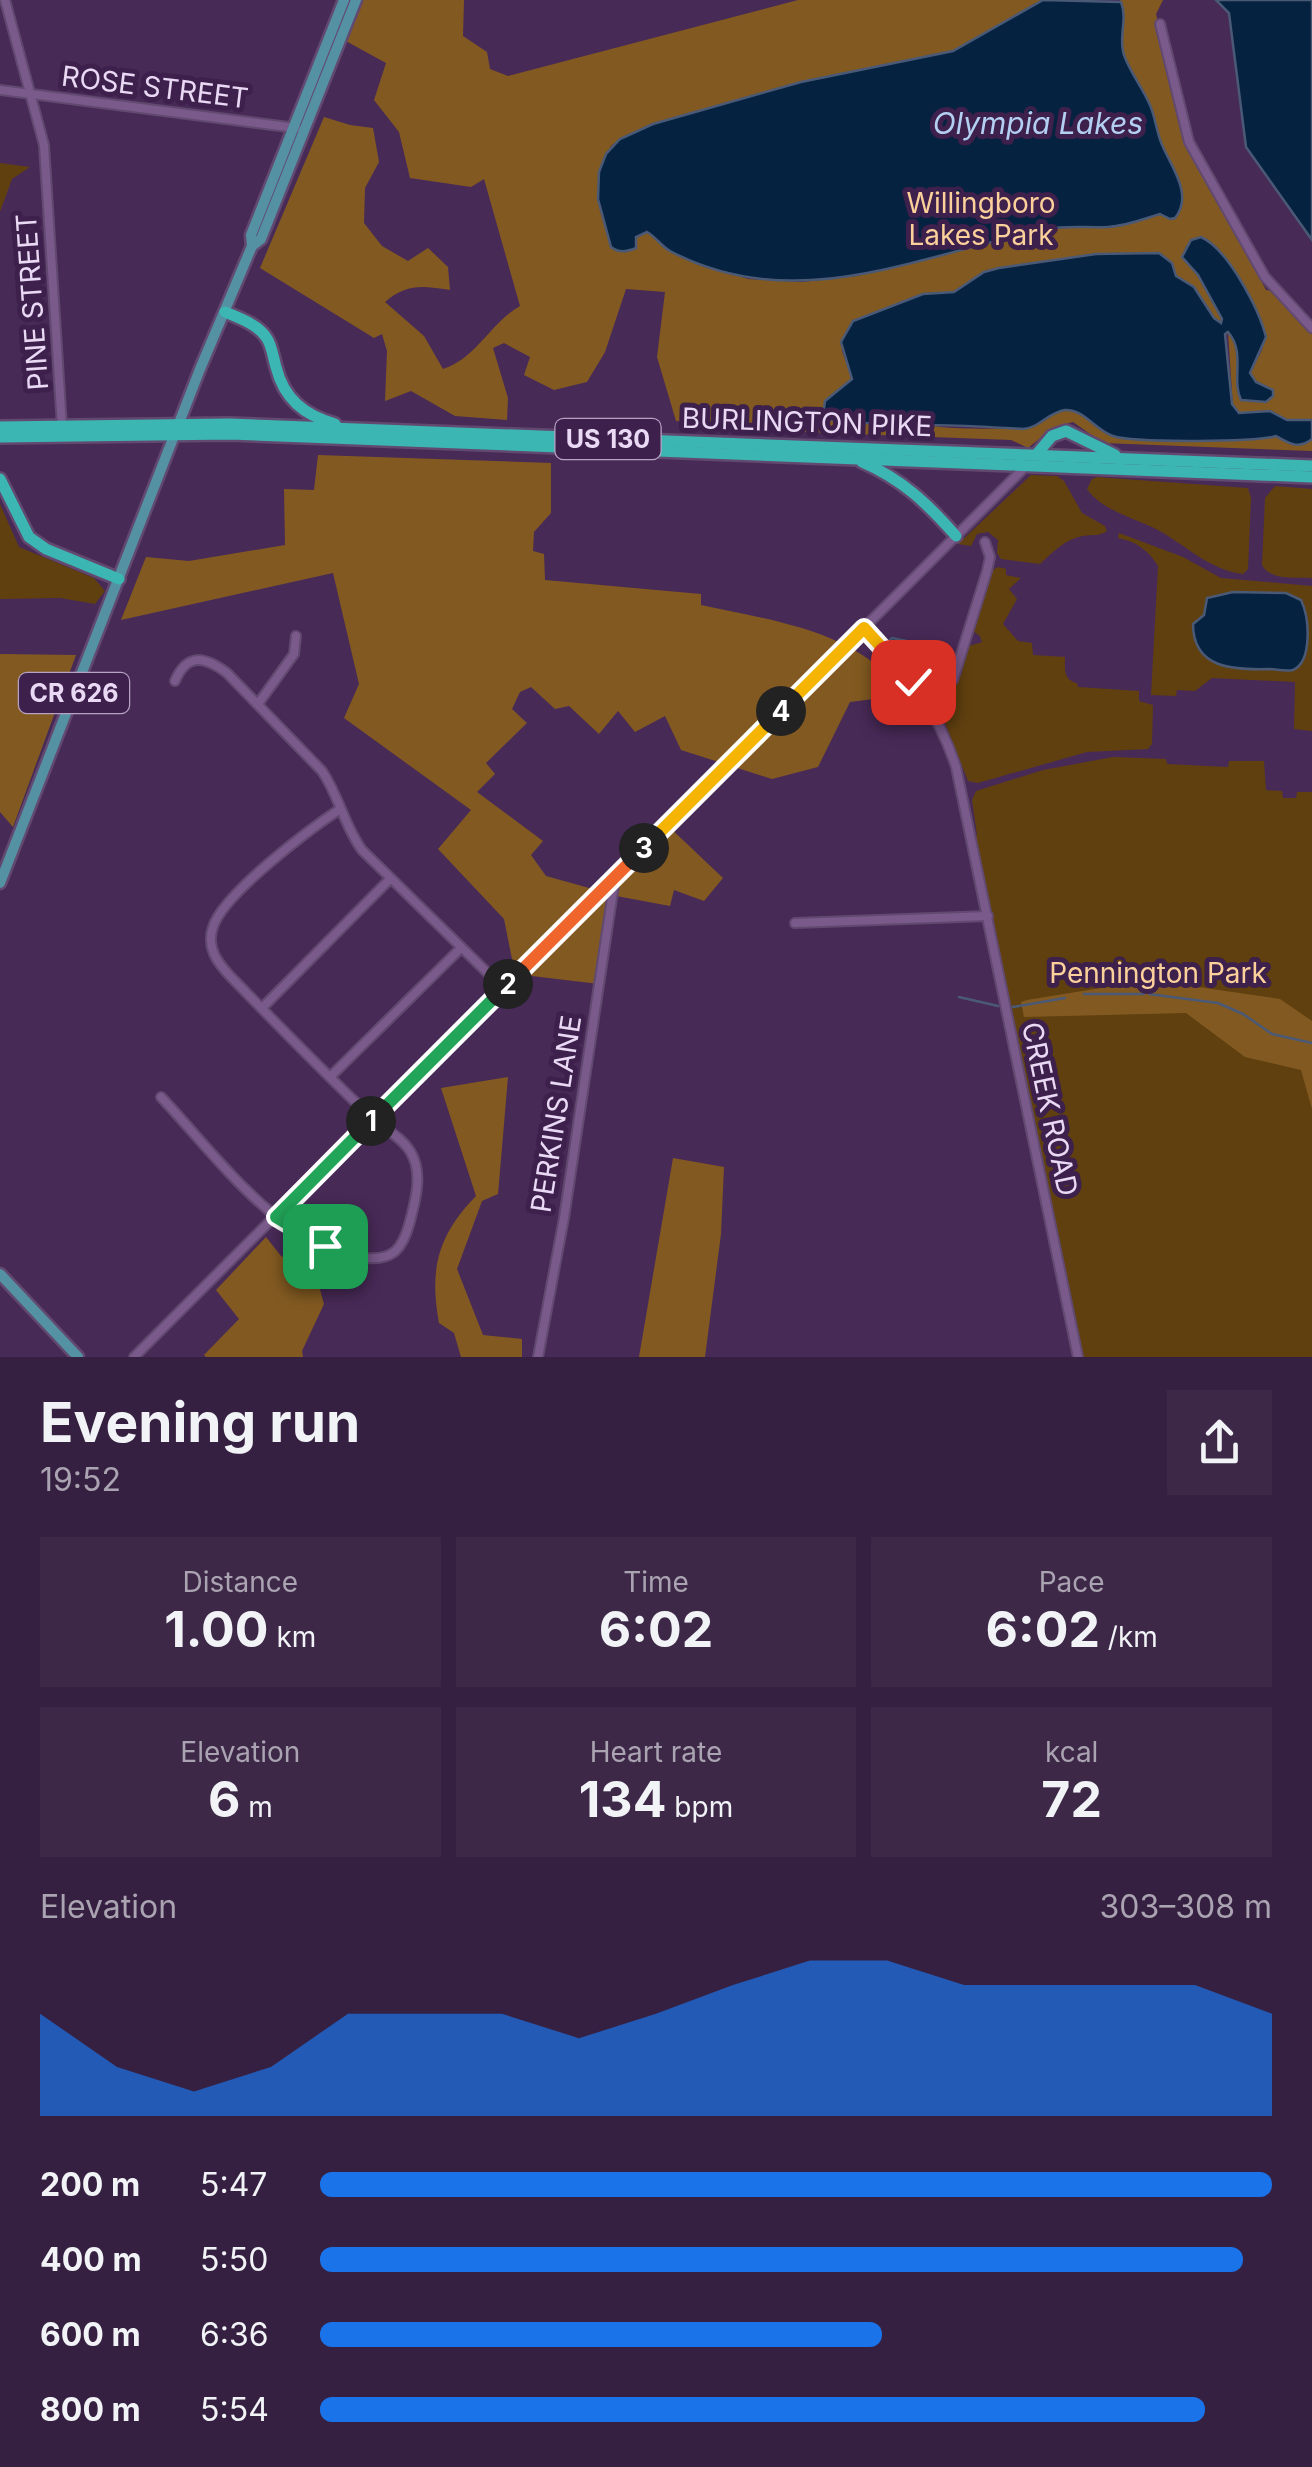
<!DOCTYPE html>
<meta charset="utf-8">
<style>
:root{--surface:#362041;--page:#3d2848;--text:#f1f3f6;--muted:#aaa3b1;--accent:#1a73e8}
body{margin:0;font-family:Inter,sans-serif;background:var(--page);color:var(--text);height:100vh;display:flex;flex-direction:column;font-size:38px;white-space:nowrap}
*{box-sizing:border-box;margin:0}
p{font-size:32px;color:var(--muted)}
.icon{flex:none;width:55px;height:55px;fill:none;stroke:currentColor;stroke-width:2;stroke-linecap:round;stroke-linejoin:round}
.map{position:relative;height:1357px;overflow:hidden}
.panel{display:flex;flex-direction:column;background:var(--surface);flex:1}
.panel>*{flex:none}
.pin{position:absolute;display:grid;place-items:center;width:85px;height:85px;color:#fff;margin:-42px;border-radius:20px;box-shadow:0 5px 15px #0006}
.km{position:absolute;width:50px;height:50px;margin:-25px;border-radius:50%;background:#222;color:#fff;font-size:28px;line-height:50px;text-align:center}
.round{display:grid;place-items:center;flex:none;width:105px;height:105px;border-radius:0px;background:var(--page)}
.summary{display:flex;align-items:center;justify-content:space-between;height:170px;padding:0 40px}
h1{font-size:55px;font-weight:700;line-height:75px}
.figures{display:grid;grid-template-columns:repeat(3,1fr);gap:15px;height:170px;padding:10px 40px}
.figures div{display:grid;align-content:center;border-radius:0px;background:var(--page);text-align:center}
.figures b{font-size:50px;font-weight:700}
.figures small{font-size:28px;font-weight:400}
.figures p{font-size:28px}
.chart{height:280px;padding:20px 40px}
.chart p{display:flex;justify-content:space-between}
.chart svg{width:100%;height:180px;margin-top:10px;fill:var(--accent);opacity:.7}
ul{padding:0 40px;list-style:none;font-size:32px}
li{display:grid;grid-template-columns:160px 120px 1fr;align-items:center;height:75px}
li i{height:25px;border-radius:12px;background:var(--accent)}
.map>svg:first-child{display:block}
</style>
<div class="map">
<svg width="1312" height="1357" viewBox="0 0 1312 1357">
<rect width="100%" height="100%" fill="#482a57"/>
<g fill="#60400f">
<path d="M 0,163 L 30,167 L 12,179 L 0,212 Z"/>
<path d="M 1031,475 L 1057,476 L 1064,481 L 1082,513 L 1105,526 L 1107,531 C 1098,537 1093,534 1083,536 C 1065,539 1053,552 1040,564 L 1001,559 L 997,553 L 998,540 L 988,532 L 977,534 L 971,546 L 958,544 Z"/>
<path d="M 1097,477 L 1248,488 L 1251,498 L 1248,569 L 1243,574 C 1208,570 1184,543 1154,528 C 1131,517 1102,510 1087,489 L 1092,479 Z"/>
<path d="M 1275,486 L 1312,489 L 1312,578 C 1295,577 1271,581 1262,565 L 1265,498 Z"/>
<path d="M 0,504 L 19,547 L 94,578 L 105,591 L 95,604 L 60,598 L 0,599 Z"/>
<path d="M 1119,533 L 1183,557 L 1221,578 L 1312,586 L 1312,731 L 1294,729 L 1295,682 L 1212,678 L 1195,691 L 1177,690 L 1176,696 L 1151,695 L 1158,566 C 1148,550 1136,541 1118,538 Z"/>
<path d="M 998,567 L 1006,569 L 1006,575 L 1021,578 L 1009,589 L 1017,599 L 1003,624 L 1018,641 L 1032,643 L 1033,655 L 1065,657 C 1065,669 1063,680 1077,683 L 1078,687 L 1139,691 L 1139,701 L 1153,705 L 1152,744 L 1148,749 L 1087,752 L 978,783 L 968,781 L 937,703 L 961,675 L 969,646 L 982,642 L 980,636 L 974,632 L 991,571 Z"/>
<path d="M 1113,757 L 1166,759 L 1167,764 L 1228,767 L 1229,761 L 1264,761 L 1266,790 L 1282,791 L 1283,798 L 1296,798 L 1297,792 L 1312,792 L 1312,1357 L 1078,1357 L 972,836 L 977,835 L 972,800 L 976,791 L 1043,770 Z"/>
</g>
<g fill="#825a21">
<path d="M 360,0 L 464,0 L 463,36 L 487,52 L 490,69 L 508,76 L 798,0 L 1043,0 L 953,51 L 801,82 L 653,124 L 620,139 L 611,146 L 599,172 L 601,214 L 614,249 L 626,252 L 636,237 L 647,232 L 673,253 L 748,279 L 802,282 L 857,276 L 1047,229 L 1114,226 L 1160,214 L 1170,219 L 1175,218 C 1193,195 1173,169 1163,147 C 1156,132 1155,116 1149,102 C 1142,88 1132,75 1126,61 C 1117,40 1129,19 1120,0 L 1163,0 L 1156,14 L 1185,137 L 1266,290 L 1272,291 L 1312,334 L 1312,420 L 1287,420 L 1270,411 L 1239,413 L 1233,407 L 1228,332 C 1243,348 1239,379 1245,401 L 1266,402 L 1274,394 L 1256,382 L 1250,373 C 1253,363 1262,355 1263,345 C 1269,315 1231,264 1211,242 L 1186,246 L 1182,257 L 1198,275 L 1222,319 L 1221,323 L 1214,318 L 1194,287 L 1176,276 L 1159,253 L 1096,254 L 999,268 L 984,272 L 954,292 L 923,294 L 853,321 L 842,351 L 852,379 L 825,401 L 822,413 L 832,420 L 911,427 C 922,421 928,425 940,427 C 960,429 1015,430 1033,426 C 1046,424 1054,409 1068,410 C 1087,412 1097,433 1115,437 C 1140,443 1255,442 1276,436 L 1292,445 L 1312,439 L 1312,451 L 1103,443 L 1073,422 L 1054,427 L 1028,448 L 1011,440 L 752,430 L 752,425 L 676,421 L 657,357 L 665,292 L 626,289 L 605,352 L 587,382 L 554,390 L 524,375 L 530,357 L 504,343 L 493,348 L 508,398 L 507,420 L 455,416 L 411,391 L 385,401 L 387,351 L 382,334 L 374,338 L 260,268 L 324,117 L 350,125 L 373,128 L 379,162 L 365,188 L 364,223 L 382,246 L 408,261 L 428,248 L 448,267 L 450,290 C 423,286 407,283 385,302 L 424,336 L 443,369 C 477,358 490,323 520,306 L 484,179 L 471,187 L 410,178 L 399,132 L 374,100 L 386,63 L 344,40 Z"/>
<path d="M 318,455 L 551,463 L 551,513 L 534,532 L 533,551 L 544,554 L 545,580 L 701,594 L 701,605 C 773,621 858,630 905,695 L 850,702 L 818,767 L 772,779 L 681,750 L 665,716 L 635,732 L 618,711 L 599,734 L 569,706 L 555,709 L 531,687 L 520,692 L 512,709 L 527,723 L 486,763 L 495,774 L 477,792 L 543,841 L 531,855 L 546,876 L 600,891 L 666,824 L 723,878 L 704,901 L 674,890 L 670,906 L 611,895 L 599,984 L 515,974 L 504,919 L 438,849 L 471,810 L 344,718 L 359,684 L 333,573 L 121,620 L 146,557 L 189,561 L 285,545 L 284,489 L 314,490 Z"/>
<path d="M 0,654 L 76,655 L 13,827 L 0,812 Z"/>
<path d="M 1150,980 L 1280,999 L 1312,1021 L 1312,1109 L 1301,1070 L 1245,1057 L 1186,1013 L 1024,1017 L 1021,1002 L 1027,1000 Z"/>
<path d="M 508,1077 L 498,1194 L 482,1201 L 457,1269 L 483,1335 L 522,1339 L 522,1357 L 461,1357 L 454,1333 L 439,1323 C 429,1269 438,1235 476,1196 L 441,1088 Z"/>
<path d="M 673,1158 L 724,1167 L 721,1234 L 705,1357 L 639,1357 Z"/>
<path d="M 266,1237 L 281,1256 L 315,1271 L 324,1304 L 302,1351 L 303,1357 L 206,1357 L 204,1355 L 239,1319 L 216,1290 Z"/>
</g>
<g fill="#052240" stroke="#4a5976" stroke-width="2.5">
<path d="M 1043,0 L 1121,2 C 1128,20 1118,37 1124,55 C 1130,72 1142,87 1149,103 C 1156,117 1156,133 1163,147 C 1173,169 1193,196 1175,218 L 1170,219 L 1160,214 C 1143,219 1127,226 1108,227 C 1088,228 1067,225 1047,229 C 920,254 797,318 670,251 C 661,246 656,237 647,232 L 636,237 L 636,248 C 626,252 619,253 611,247 L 598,199 L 599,172 L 606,154 L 620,139 L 653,124 L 801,82 L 953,51 Z"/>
<path d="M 1216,0 L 1312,0 L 1312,240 L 1246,147 L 1229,13 Z"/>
<path d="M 1201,237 C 1228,249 1259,309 1266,337 L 1250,373 L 1256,382 L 1273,390 L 1273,396 L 1266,402 L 1241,400 C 1231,380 1246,352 1228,332 L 1225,334 L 1232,404 L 1239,413 L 1270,411 L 1287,420 L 1312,420 L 1312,439 C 1299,450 1288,443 1276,436 C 1258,442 1133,443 1113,436 C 1096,431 1084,409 1065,410 C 1049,412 1039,428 1023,429 C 1004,428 920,422 911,427 L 832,420 L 823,415 L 825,401 L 852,379 L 841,342 L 853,321 L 923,294 L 954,292 L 984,272 L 999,268 L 1096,254 L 1159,253 L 1172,263 L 1176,276 L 1194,287 L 1214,318 L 1221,323 L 1222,319 L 1198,275 L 1182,257 L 1191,240 Z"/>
<path d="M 1233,592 L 1286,593 L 1301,600 C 1310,619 1312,662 1293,670 C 1285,672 1276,669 1269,669 C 1234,670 1193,669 1193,624 L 1204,615 L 1207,598 Z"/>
<path d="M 892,638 L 925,645 L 933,654 L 949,664 C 951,678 944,682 932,688 L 926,685 L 890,640 Z"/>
</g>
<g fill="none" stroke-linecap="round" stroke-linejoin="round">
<g stroke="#4a5976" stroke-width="2.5">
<path d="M 1084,994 L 1144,994"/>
<path d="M 1149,994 L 1218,1003 L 1243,1014 L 1272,1034 L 1312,1043"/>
<path d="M 959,997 L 998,1006"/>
<path d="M 1013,1007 L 1065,998"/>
</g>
<g stroke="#624970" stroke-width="12">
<g id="minor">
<path d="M 5,0 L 44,145 L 62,426"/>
<path d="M 1160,24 L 1189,142 L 1265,277 L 1312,328"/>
<path d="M 0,90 L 296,128"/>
<path d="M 864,628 C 905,669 938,711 956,767 L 1078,1357"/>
<path d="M 175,681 C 187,653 204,656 227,673 L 322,771 C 339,796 344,825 362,850 L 504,989"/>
<path d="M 926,700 L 953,680 L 987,571 L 990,557 L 985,542"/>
<path d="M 258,704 L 294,654 L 296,636"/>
<path d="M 795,923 L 988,916"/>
<path d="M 262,1008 L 390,879"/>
<path d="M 330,1077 L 461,948"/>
<path d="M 161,1097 C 215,1154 283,1251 367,1258 C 393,1260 402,1249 409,1225 C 415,1202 424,1173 410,1151 C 401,1136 382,1128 370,1116 C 322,1071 276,1023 230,976 C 217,962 206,947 213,927 C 223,894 310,829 340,809"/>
<path d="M 134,1357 L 1026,466"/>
<path d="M 538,1357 L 564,1218 L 615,878"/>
</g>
</g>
<g stroke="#624970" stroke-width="15">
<g id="major">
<path d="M 252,246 L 251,235 L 344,0"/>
<path d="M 0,883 L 200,369 L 252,246 L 261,239 L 356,0"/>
<path d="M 0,1274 L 78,1357"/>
</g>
</g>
<g stroke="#624970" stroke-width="16">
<g id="highway">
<path d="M 225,312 C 239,318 257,324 266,337 C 272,345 273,357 276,367 C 284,399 304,415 335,424"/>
<path d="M 0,427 L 229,424 L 1312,466"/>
<path d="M 0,437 L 231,434 L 1312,477"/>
<path d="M 1036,455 L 1052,436 L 1066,431 L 1115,455"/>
<path d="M 862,462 C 902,479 928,504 956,536"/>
<path d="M 0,479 L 29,537 L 46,549 L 119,579"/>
</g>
</g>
<use href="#minor" stroke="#795a8a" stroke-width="8"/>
<use href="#major" stroke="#5491a3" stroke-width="10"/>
<use href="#highway" stroke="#3cb6b3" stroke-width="11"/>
</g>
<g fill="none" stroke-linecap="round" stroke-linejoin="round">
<g stroke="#fff" stroke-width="20">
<path id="split-1" d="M 325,1246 L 276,1217 L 371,1121"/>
</g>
<g stroke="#fff" stroke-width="20">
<path id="split-2" d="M 371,1121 L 508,984"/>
</g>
<g stroke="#fff" stroke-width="20">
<path id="split-3" d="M 508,984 L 644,848"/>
</g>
<g stroke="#fff" stroke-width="20">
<path id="split-4" d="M 644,848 L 781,711"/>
</g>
<g stroke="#fff" stroke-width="20">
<path id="split-5" d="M 781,711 L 864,628 L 913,682"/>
</g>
<use href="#split-1" stroke="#22a559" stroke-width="12"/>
<use href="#split-2" stroke="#22a559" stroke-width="12"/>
<use href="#split-3" stroke="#f0652b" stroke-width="12"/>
<use href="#split-4" stroke="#f5b400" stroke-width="12"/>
<use href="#split-5" stroke="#f5b400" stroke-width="12"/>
</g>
<g text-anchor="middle" stroke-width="10" stroke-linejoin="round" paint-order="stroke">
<g fill="#3d204c" stroke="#b6a2c2" stroke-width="2.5">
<rect x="555.5" y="419" width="105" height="40" rx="8"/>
<rect x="19" y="673" width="110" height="40" rx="8"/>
</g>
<g font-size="25" font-weight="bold" fill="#ead9f5">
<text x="608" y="448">US 130</text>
<text x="74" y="702">CR 626</text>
</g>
<g font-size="28" fill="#ead9f5" stroke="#3d204c">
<text transform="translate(155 87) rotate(7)" y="10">ROSE STREET</text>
<text transform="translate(32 302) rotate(-94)" y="10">PINE STREET</text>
<text transform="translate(807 422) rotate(2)" y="10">BURLINGTON PIKE</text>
<text transform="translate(1050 1109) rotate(78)" y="10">CREEK ROAD</text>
<text transform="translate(556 1114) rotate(-81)" y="10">PERKINS LANE</text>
</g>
<g font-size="28" fill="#fbd09a" stroke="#3d204c">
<text x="981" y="213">Willingboro<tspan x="981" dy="32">Lakes Park</tspan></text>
<text x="1158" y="983">Pennington Park</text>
</g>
<g font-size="30" font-style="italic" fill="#b3d0f2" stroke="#3d204c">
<text x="1038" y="134">Olympia Lakes</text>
</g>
</g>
</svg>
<div class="pin" style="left:325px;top:1246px;background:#1e9e55"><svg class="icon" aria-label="arrive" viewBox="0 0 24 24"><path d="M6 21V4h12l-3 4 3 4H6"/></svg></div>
<div class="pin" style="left:913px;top:682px;background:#d93025"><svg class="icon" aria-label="check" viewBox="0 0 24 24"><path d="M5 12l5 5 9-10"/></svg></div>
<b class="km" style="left:371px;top:1121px">1</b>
<b class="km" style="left:508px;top:984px">2</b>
<b class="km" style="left:644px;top:848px">3</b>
<b class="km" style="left:781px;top:711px">4</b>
</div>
<section class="panel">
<div class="summary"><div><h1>Evening run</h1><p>19:52</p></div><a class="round"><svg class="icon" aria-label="share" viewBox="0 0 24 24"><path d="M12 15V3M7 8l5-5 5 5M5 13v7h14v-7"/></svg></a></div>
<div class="figures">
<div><p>Distance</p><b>1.00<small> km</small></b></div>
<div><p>Time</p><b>6:02</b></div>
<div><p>Pace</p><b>6:02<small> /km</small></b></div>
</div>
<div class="figures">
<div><p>Elevation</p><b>6<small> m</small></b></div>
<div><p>Heart rate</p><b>134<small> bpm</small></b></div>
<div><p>kcal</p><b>72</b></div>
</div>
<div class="chart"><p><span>Elevation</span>303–308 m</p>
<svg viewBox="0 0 160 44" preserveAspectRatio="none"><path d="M0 44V19L10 32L20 38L30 32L40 19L50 19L60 19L70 25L80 19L90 12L100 6L110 6L120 12L130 12L140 12L150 12L160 19V44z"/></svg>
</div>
<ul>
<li><b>200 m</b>5:47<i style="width:100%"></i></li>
<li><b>400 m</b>5:50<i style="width:97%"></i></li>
<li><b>600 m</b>6:36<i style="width:59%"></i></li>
<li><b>800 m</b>5:54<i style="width:93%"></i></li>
</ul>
</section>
